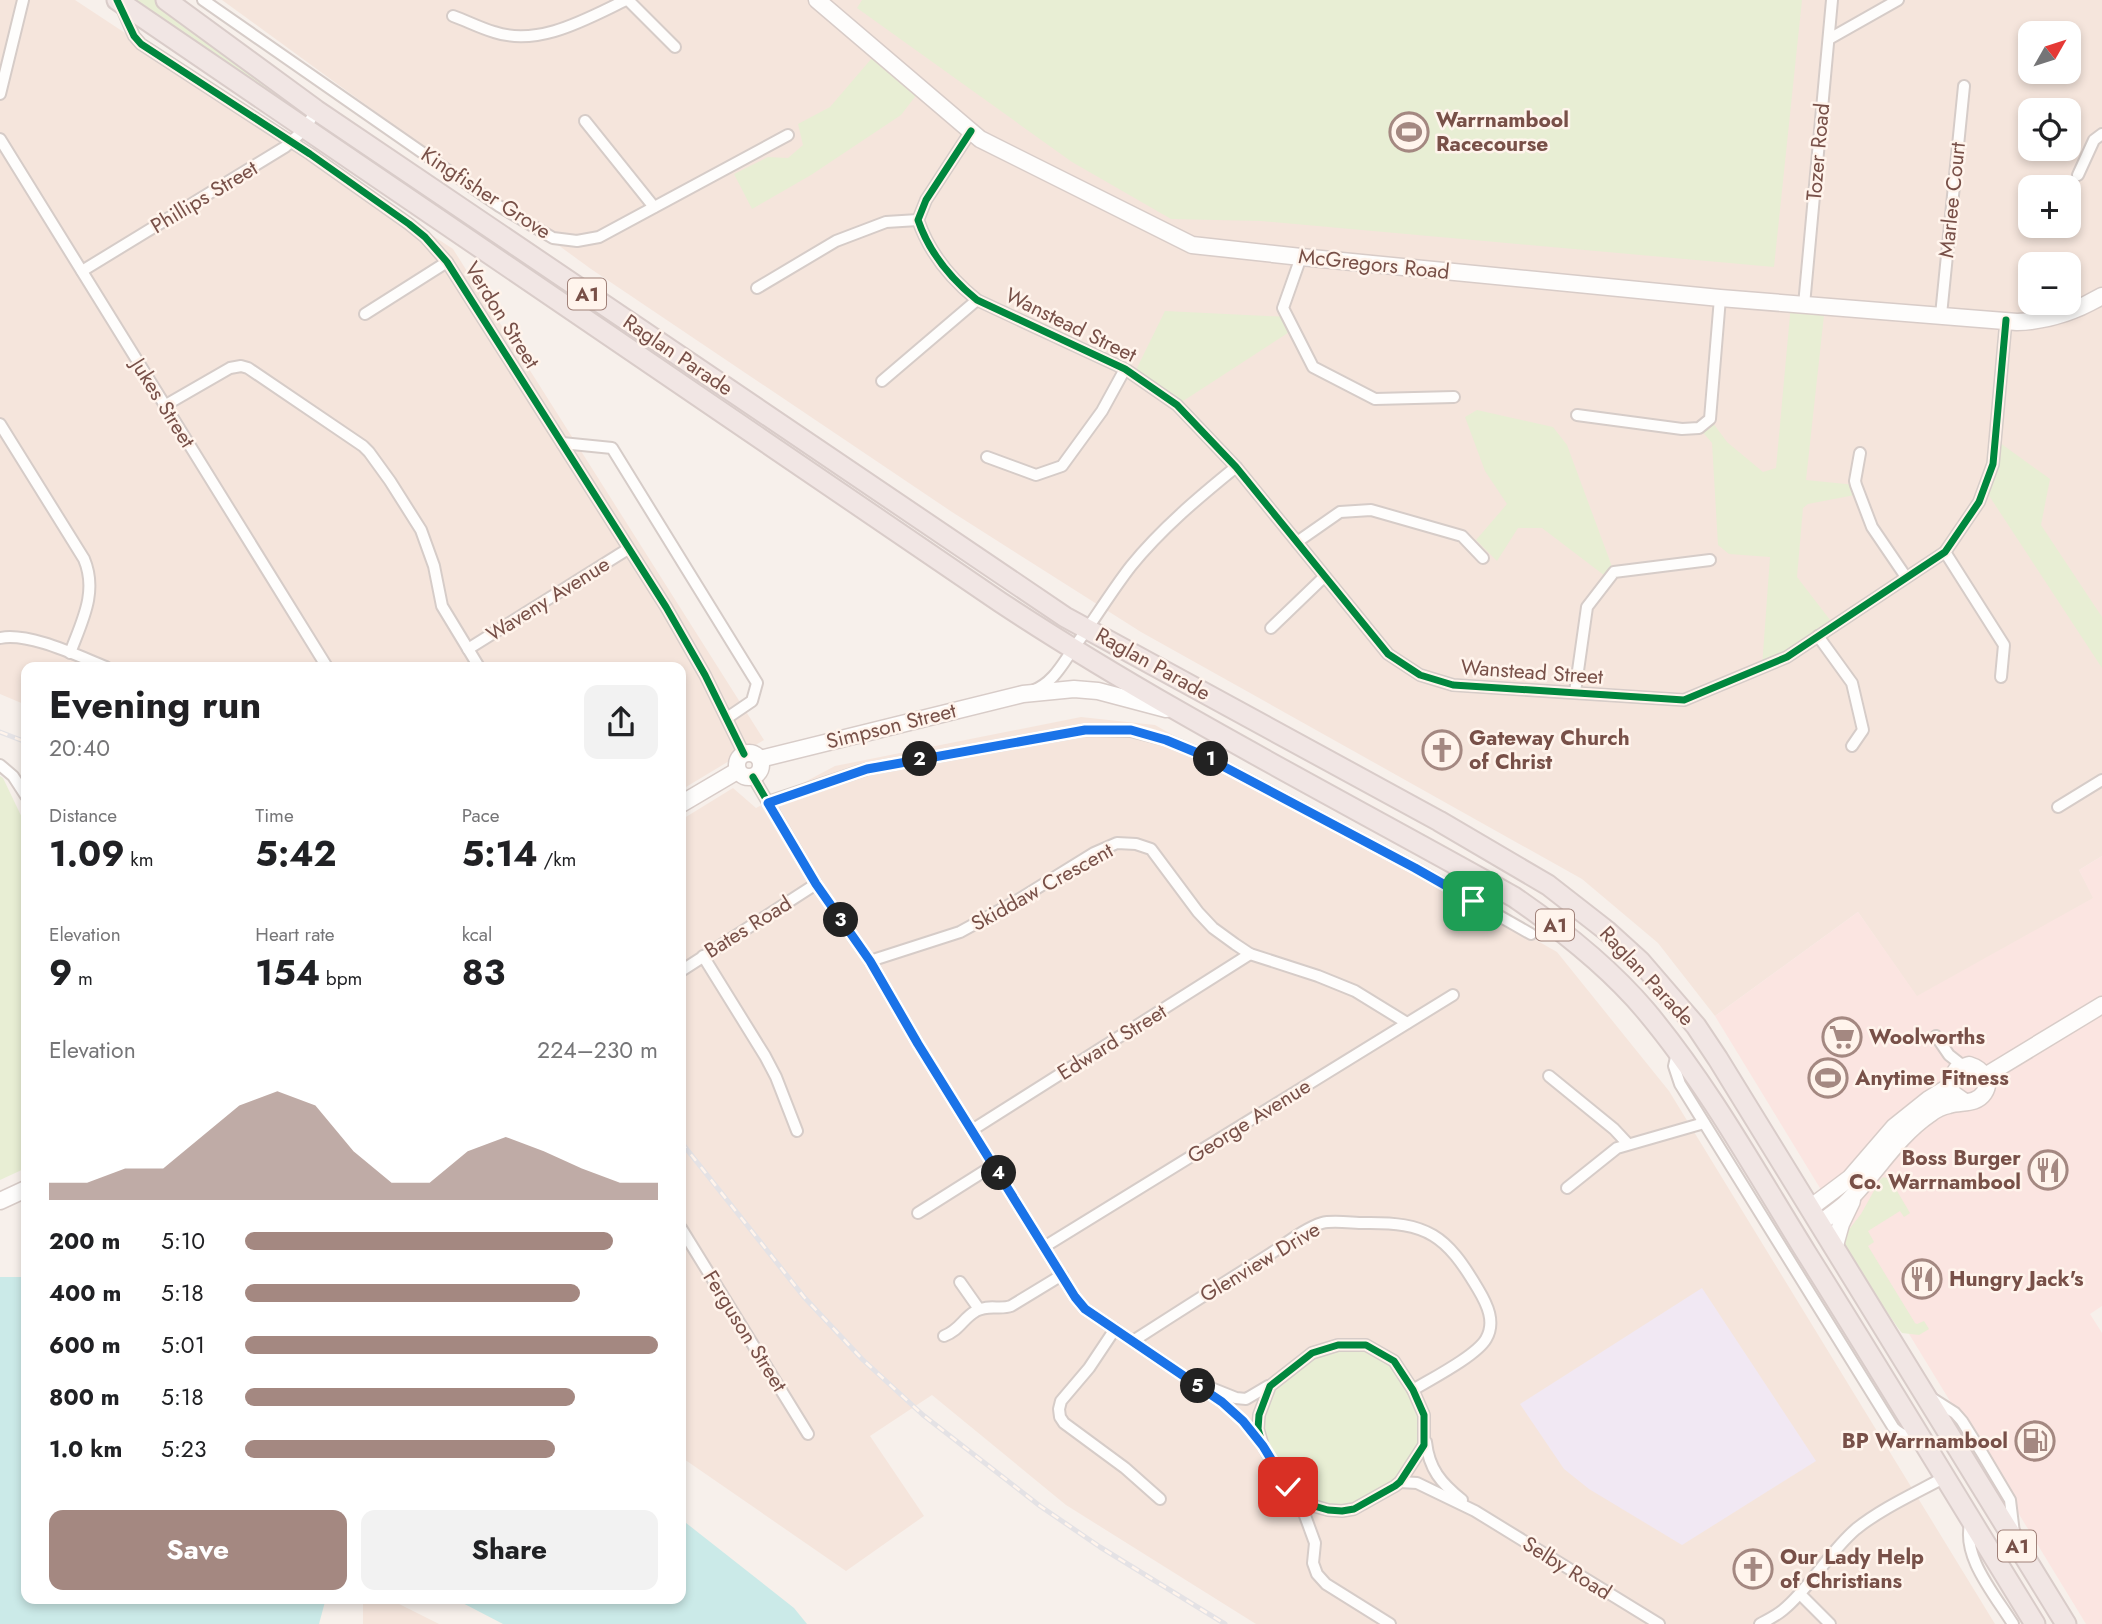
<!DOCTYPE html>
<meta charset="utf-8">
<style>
:root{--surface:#fff;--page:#f2f2f2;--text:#202124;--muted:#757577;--accent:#a48881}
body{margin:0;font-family:Jost,sans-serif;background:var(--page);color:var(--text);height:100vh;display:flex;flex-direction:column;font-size:26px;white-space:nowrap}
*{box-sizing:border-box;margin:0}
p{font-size:23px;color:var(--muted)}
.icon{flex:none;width:38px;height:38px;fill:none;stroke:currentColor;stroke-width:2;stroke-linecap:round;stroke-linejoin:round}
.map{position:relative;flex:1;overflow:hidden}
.sheet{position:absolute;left:21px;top:662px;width:665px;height:942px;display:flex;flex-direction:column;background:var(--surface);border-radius:14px;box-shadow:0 4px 10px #0003}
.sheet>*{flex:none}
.needle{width:46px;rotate:51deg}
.tools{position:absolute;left:2018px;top:21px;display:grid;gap:14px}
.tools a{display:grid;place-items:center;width:63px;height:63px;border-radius:14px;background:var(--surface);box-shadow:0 4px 10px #0003;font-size:35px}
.pin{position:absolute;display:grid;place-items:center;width:60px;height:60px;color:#fff;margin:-30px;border-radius:14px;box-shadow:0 4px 10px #0006}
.km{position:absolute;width:35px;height:35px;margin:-18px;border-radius:50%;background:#222;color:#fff;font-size:19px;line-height:35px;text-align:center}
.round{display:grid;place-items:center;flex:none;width:74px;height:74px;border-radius:14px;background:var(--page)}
.overview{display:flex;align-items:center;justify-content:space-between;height:119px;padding:0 28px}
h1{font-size:38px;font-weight:700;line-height:52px}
.stats{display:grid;grid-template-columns:repeat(3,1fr);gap:10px;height:119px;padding:7px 28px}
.stats div{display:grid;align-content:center}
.stats b{font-size:35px;font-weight:700}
.stats small{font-size:19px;font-weight:400}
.stats p{font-size:19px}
.chart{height:196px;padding:14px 28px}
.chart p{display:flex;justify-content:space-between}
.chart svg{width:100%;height:126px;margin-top:7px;fill:var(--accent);opacity:.7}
.action{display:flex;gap:14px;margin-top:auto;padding:14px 28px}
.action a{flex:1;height:80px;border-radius:14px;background:var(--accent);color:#fff;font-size:28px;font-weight:700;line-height:80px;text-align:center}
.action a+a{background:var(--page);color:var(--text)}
ul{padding:0 28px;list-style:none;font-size:23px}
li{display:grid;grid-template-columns:112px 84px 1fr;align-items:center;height:52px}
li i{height:18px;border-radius:9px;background:var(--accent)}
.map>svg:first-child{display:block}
</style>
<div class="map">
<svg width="2102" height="1624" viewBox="0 0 2102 1624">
<rect width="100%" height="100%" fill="#f7f0eb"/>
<g fill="#f5e5dc" fill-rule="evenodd">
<path d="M 0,0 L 75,0 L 453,249 L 764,740 L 681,790 L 681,667 L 26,667 L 26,705 L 0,694 Z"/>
<path d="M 222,0 L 2102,0 L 2102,856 L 2079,870 L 2094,898 L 1917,997 L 1858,912 L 1715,1016 L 1658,943 L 1582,879 L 1141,632 L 952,512 L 591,269 ZM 2030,33 L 2068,33 L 2068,72 L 2030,72 ZM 2030,110 L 2068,110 L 2068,149 L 2030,149 ZM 2030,187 L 2068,187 L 2068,226 L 2030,226 ZM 2030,264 L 2068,264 L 2068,303 L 2030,303 Z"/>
<path d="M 1081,717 L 1155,725 L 1557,952 L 1669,1091 L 1995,1624 L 1256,1624 L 1066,1505 L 932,1395 L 870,1436 L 924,1516 L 846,1571 L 681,1457 L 681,820 L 733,788 L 756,808 L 835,766 Z"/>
<path d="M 363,1598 L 387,1598 L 439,1624 L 363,1624 Z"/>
</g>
<path fill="#fbe5e1" d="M 2102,856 L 2102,1306 L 2090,1314 L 2102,1333 L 2102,1624 L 2086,1624 L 1715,1016 L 1858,912 L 1917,996 L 2093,898 L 2079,870 Z"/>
<path fill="#f1e8f3" d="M 1702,1288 L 1816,1461 L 1682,1545 L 1589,1489 L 1564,1469 L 1520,1404 Z"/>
<g fill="#e8eed4">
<path d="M 117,0 L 166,0 L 300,109 L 301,113 L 296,114 Z"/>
<path d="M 862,0 L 1802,0 L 1774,267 L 1261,221 L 1171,219 L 1072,162 L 857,8 Z"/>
<path d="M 878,51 L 921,89 L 901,115 L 811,175 L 752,209 L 734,174 L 768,157 L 788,158 L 803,145 L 798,124 L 830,107 Z"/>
<path d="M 1791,304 L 1825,306 L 1806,480 L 1856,485 L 1860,494 L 1808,504 L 1803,508 L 1797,577 L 1834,625 L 1762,667 L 1770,557 L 1729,554 L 1718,545 L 1712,443 L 1699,428 L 1710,419 L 1727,442 L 1763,472 L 1776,468 Z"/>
<path d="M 1165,311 L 1288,317 L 1294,329 L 1177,405 L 1134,374 Z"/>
<path d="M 1477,410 L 1553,427 L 1567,445 L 1614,572 L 1609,579 L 1542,528 L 1518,528 L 1497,561 L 1476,540 L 1507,504 L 1485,471 L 1465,417 Z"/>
<path d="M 1996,440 L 2050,479 L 2041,525 L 2102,617 L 2102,668 L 1984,488 Z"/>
<path d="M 0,776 L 3,778 L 26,826 L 26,1168 L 0,1180 Z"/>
<path d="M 1883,1177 L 1890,1179 L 1910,1213 L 1904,1217 L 1900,1211 L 1868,1231 L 1874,1242 L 1868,1246 L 1915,1323 L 1917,1324 L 1924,1321 L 1929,1329 L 1919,1335 L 1902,1333 L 1898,1328 L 1842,1246 L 1847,1232 L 1861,1214 L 1880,1180 Z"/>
<path d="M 1366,1345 L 1394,1361 L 1413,1390 L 1425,1430 L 1400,1482 L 1354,1509 L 1300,1502 L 1263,1446 L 1259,1415 L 1265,1394 L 1312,1353 Z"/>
</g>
<g fill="#cbeae8">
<path d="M 0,1277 L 26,1277 L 26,1598 L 326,1598 L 319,1624 L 0,1624 Z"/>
<path d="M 681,1519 L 794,1608 L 807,1624 L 503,1624 L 453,1598 L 681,1598 Z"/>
</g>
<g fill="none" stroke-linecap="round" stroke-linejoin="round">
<g stroke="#d6ccc8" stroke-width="14">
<g id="street">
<path d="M 203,0 L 499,206 L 553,238 L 577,241 L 599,237 L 788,135"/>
<path d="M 628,0 L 675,47"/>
<path d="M 121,6 L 134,36 L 141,44 L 310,154 L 409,224 L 425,237 L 447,262 L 666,607 L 705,675 L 744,754"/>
<path d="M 453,16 C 467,21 480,28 494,32 C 539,47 586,19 626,0"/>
<path d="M 1829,39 L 1898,0"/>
<path d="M 0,94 L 23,0"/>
<path d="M 585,121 L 654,207"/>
<path d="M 971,131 L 926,200 L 918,220 C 929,252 951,279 977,300 L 1125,369 L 1177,405 L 1236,467 L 1388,654 L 1420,675 L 1453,685 L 1684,700 L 1787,657 L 1945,552 L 1979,502 L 1993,464 L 2006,320"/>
<path d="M 0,139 L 327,667"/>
<path d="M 2078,175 L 2094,140 L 2102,134"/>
<path d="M 1301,257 L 1283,308 L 1313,367 L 1375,399 L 1454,397"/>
<path d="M 82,271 L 285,147 L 305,129 L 316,110"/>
<path d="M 757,288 L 836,241 L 886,222 L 918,220"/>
<path d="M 1804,305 L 1832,0"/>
<path d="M 365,314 L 447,262"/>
<path d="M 1941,315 L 1964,86"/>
<path d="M 882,381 L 977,300"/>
<path d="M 164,406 L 230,368 L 241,366 L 248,368 L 363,446 L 369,452 L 390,481 L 421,530 L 434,566 L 442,606 L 479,667"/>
<path d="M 1577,415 L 1682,429 L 1699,428 L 1710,419 L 1720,298"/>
<path d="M 0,424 L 84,559 C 98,592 82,621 70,653"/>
<path d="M 562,443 L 612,448 L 757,683 L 752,701 L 727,718"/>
<path d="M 1860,453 L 1855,481 L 1856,485 L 1872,527 L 1906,577"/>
<path d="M 987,457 L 1036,475 L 1062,466 L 1102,411 L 1125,369"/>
<path d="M 1297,542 L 1340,512 L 1371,510 L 1462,536 L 1483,558"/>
<path d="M 1945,552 L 2004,645 L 2001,677"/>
<path d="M 1271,628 L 1324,577"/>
<path d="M 1818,636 L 1852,683 L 1863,730 L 1852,746"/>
<path d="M 0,638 C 29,632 78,656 106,667"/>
<path d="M 468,649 L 628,549"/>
<path d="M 1032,691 C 1052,684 1062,665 1073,649 C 1093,622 1110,593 1131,566 C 1161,529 1199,497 1236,467"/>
<path d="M 1575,692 L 1587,607 L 1614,572 L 1710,560"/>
<path d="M 0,765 L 13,776 L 26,796"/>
<path d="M 753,777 L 816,884 L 870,961 L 918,1044 L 1075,1297 L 1085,1309 L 1222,1402 L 1243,1421 L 1263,1446 L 1275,1468 L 1300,1502 L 1328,1510 L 1342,1511 L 1354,1509 L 1395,1486 L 1400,1482 L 1424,1445 L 1424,1415 L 1413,1390 L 1394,1361 L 1366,1345 L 1338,1345 L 1312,1353 L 1270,1386 L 1259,1415 L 1258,1429 L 1263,1446"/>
<path d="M 768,802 L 867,769 L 1085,730 L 1131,731 L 1166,740 L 1200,754 L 1415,868 L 1531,934"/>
<path d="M 2058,807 L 2102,780"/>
<path d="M 703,956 L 765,1056 L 776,1077 L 797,1131"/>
<path d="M 870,961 L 960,932 L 1013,903 L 1094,853 L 1117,843 L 1136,844 L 1151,849 L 1198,912 L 1213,928 L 1235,944 L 1250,954 L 1318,976 L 1355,991 L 1407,1023"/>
<path d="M 681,971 L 816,884"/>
<path d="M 1936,1036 L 1949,1055 L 1963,1066"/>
<path d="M 1677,1053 L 1674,1066 L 1680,1084 L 1893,1427 C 1901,1436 1908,1436 1919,1435"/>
<path d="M 1549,1076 L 1614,1129 L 1628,1144"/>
<path d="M 972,1130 L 1250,954"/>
<path d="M 1567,1188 L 1617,1148 L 1704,1123"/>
<path d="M 918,1213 L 994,1165"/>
<path d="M 681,1228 L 808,1434"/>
<path d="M 1044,1247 L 1453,995"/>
<path d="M 960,1282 L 979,1309"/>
<path d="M 1115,1329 L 1089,1368 L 1061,1401 L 1059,1409 L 1060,1417 L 1064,1423 L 1125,1468 L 1160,1499"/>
<path d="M 944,1336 C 960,1330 963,1318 976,1311 C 988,1304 1000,1310 1011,1306 L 1062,1275"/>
<path d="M 1133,1341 C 1178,1312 1222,1284 1267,1256 C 1283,1246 1305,1228 1322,1223 C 1332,1220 1353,1223 1364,1223 C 1428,1222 1446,1235 1478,1289 C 1487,1304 1496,1322 1486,1339 C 1476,1356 1431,1379 1413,1390"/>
<path d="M 1206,1386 L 1236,1398 L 1246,1399 L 1268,1386"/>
<path d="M 1933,1399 L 1955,1413 L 1962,1421 L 1982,1453 L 2010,1500 L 2014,1533"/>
<path d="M 1426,1442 C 1429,1469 1441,1483 1462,1500"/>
<path d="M 1400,1482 L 1417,1483 L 1475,1511 L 1659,1624"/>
<path d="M 1300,1502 L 1315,1543 L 1313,1563 L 1317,1574 L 1326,1584 L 1390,1624"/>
<path d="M 1971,1521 C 1960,1555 1995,1595 2013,1624"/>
<path d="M 1800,1594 L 1830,1624"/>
<path d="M 1760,1624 C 1767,1620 1776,1616 1783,1610 C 1811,1587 1828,1553 1856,1529 C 1882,1508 1916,1493 1945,1477"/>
</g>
</g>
<g stroke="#d8ccc8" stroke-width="19">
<g id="secondary">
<path d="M 817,0 L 980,139 L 1192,245 L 1301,257 L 1720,298 L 2017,322 C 2049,321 2075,312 2102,296"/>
<circle cx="749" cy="765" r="12"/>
<path d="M 760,759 L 1023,694 L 1074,689 L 1098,691 L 1166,709"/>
<path d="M 681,804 L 737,771"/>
<path d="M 1985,1076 L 2102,1005"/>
<path d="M 0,1201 L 26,1189"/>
<path d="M 1810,1208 L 1850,1178 L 1894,1127 L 1929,1099 L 1950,1086"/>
<path d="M 1819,1224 C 1828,1217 1837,1211 1845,1204 C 1875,1175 1895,1138 1930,1114 C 1935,1110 1943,1106 1949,1105 C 1961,1101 1976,1105 1984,1093 C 1992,1081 1982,1069 1969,1065 L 1957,1069 L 1950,1080 L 1952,1093 L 1965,1102"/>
<path d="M 1834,1249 L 1841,1224 L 1852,1201"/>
</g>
</g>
<g stroke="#d9ccc9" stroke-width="23">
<g id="highway">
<path d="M 117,0 L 1000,602 C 1165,711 1342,800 1514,897 C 1562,930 1608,966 1646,1011 C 1708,1085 1756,1172 1807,1254 C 1884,1376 1959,1501 2035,1624"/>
<path d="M 166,0 L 316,110 L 1065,617 L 1439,821 L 1548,885 L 1607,931 L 1640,961 L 1696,1026 L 1718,1059 L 2066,1624"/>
</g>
</g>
<use href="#street" stroke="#fefdfc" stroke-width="10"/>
<use href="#secondary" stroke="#fefdfc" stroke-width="16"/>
<use href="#highway" stroke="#f1e6e4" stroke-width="19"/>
<g stroke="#e4e2e5" stroke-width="5">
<g id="rail">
<path d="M 0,732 L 26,742"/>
<path d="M 681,1142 L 804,1297 L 862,1359 L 923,1415 L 1040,1506 L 1100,1547 L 1225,1624"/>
</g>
</g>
<use href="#rail" stroke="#fff4ec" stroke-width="2.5" stroke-dasharray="8" stroke-linecap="butt"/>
<g stroke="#fff4ec" stroke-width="11">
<g id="cycleway">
<path d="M 117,0 L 134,36 L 141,44 L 310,154 L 409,224 L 425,237 L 447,262 L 666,607 L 705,675 L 744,754"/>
<path d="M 971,131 L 926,200 L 918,220 C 929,252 951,279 977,300 L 1125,369 L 1177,405 L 1236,467 L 1388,654 L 1420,675 L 1453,685 L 1684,700 L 1787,657 L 1945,552 L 1979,502 L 1993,464 L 2006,320"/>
<path d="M 753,777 L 816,884 L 870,961 L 918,1044 L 1075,1297 L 1085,1309 L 1222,1402 L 1243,1421 L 1263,1446 L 1275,1468 L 1300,1502 L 1328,1510 L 1342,1511 L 1354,1509 L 1395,1486 L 1400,1482 L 1424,1445 L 1424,1415 L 1413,1390 L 1394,1361 L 1366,1345 L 1338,1345 L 1312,1353 L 1270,1386 L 1259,1415 L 1258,1429 L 1263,1446"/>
</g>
</g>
<use href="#cycleway" stroke="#00873e" stroke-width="7"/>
</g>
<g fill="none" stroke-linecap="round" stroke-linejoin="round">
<g stroke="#fff" stroke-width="14">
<path id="route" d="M 1288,1487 L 1263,1446 L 1243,1421 L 1222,1402 L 1085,1309 L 1075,1297 L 918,1044 L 870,961 L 816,884 L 768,803 L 867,769 L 1085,730 L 1131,730 L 1166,740 L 1200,754 L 1415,868 L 1473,901"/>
</g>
<use href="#route" stroke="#1a73e8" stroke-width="9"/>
</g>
<defs>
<g id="stadium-ring" transform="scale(2.0125)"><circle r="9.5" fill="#fff4ec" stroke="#a48881" stroke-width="1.5"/><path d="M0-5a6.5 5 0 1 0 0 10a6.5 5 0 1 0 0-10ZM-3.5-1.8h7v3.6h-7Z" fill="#a48881"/></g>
<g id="church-ring" transform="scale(2.0125)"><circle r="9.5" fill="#fff4ec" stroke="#a48881" stroke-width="1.5"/><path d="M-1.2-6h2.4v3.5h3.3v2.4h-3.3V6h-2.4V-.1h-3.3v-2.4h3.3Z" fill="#a48881"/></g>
<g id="supermarket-ring" transform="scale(2.0125)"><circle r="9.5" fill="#fff4ec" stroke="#a48881" stroke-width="1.5"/><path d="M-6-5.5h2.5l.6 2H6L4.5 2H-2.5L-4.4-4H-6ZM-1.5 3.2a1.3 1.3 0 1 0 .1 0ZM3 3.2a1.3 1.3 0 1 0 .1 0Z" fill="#a48881"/></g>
<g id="restaurant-ring" transform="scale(2.0125)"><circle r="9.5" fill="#fff4ec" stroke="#a48881" stroke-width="1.5"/><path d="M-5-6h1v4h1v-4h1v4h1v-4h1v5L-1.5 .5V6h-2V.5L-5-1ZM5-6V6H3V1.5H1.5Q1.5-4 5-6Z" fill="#a48881"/></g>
<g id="fuel-ring" transform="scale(2.0125)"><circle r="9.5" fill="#fff4ec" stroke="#a48881" stroke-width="1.5"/><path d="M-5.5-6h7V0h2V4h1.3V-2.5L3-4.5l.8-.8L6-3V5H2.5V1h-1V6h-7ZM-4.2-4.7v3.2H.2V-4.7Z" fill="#a48881"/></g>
</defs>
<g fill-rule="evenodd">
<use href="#stadium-ring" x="1409" y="132"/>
<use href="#church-ring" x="1442" y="750"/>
<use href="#supermarket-ring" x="1842" y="1037"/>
<use href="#stadium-ring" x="1828" y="1078"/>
<use href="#restaurant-ring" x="2048" y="1170"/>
<use href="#restaurant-ring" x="1922" y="1279"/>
<use href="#fuel-ring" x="2035" y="1441"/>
<use href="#church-ring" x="1753" y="1569"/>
</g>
<g text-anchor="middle" stroke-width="5" stroke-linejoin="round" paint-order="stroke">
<g fill="#fff4ec" stroke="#a08179" stroke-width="2">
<rect x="568" y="278.5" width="38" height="31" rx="5"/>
<rect x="1536" y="909.5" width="38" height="31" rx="5"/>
<rect x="1998" y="1530.5" width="38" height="31" rx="5"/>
</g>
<g font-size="19" font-weight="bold" fill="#785048">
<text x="587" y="301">A1</text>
<text x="1555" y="932">A1</text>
<text x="2017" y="1553">A1</text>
</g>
<g font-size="21" font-weight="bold" fill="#785048" stroke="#fff4ec" text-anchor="start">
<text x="1436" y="127">Warrnambool<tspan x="1436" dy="24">Racecourse</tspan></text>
<text x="1469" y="745">Gateway Church<tspan x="1469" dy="24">of Christ</tspan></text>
<text x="1869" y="1044">Woolworths</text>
<text x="1855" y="1085">Anytime Fitness</text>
<text x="2021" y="1165" text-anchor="end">Boss Burger<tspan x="2021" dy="24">Co. Warrnambool</tspan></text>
<text x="1949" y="1286">Hungry Jack's</text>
<text x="2008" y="1448" text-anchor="end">BP Warrnambool</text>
<text x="1780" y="1564">Our Lady Help<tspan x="1780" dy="24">of Christians</tspan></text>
</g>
<g font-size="21" fill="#785048" stroke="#fff4ec">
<text transform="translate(1818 152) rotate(-85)" y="7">Tozer Road</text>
<text transform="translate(486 193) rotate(33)" y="7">Kingfisher Grove</text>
<text transform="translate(204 197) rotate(-31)" y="7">Phillips Street</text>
<text transform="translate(1952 200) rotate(-84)" y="7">Marlee Court</text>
<text transform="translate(1374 264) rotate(6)" y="7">McGregors Road</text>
<text transform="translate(502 315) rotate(58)" y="7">Verdon Street</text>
<text transform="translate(1071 325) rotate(26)" y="7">Wanstead Street</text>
<text transform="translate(678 355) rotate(34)" y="7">Raglan Parade</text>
<text transform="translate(163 403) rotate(58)" y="7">Jukes Street</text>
<text transform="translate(548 599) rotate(-32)" y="7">Waveny Avenue</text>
<text transform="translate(1153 664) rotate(29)" y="7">Raglan Parade</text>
<text transform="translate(1532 672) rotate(4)" y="7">Wanstead Street</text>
<text transform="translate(891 726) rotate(-14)" y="7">Simpson Street</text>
<text transform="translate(1042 887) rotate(-29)" y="7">Skiddaw Crescent</text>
<text transform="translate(748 927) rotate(-32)" y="7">Bates Road</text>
<text transform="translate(1647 976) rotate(47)" y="7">Raglan Parade</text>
<text transform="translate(1112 1042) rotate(-32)" y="7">Edward Street</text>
<text transform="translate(1249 1121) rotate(-32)" y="7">George Avenue</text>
<text transform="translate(1260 1262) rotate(-31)" y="7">Glenview Drive</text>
<text transform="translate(745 1331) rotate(58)" y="7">Ferguson Street</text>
<text transform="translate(1567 1568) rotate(32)" y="7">Selby Road</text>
</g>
</g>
</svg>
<div class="tools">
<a><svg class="needle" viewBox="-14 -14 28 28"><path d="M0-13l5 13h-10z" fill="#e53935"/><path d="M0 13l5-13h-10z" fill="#757577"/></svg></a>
<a><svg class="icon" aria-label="locate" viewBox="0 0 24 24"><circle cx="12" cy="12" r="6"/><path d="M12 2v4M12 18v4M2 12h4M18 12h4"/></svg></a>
<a>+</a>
<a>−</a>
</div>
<div class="pin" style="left:1473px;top:901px;background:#1e9e55"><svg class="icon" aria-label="arrive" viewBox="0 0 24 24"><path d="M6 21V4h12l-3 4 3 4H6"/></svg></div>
<div class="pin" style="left:1288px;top:1487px;background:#d93025"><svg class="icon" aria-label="check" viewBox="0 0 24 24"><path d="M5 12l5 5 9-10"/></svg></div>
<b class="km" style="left:1211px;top:759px">1</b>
<b class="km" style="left:920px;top:759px">2</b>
<b class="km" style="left:841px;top:920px">3</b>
<b class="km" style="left:999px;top:1173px">4</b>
<b class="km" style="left:1198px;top:1386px">5</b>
<section class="sheet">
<div class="overview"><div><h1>Evening run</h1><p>20:40</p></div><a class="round"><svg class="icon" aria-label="share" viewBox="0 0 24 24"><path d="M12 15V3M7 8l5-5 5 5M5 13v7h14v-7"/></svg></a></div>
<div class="stats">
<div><p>Distance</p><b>1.09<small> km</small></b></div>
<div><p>Time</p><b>5:42</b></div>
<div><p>Pace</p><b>5:14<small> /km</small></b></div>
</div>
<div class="stats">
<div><p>Elevation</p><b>9<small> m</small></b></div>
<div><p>Heart rate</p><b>154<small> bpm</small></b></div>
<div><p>kcal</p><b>83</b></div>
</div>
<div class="chart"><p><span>Elevation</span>224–230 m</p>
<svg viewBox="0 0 160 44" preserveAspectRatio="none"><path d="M0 44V38L10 38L20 33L30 33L40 22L50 11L60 6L70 11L80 27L90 38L100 38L110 27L120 22L130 27L140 33L150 38L160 38V44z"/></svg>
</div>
<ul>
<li><b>200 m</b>5:10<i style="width:89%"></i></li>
<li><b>400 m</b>5:18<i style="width:81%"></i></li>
<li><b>600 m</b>5:01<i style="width:100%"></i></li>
<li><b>800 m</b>5:18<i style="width:80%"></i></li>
<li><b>1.0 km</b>5:23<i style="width:75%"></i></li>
</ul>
<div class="action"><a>Save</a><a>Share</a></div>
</section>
</div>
